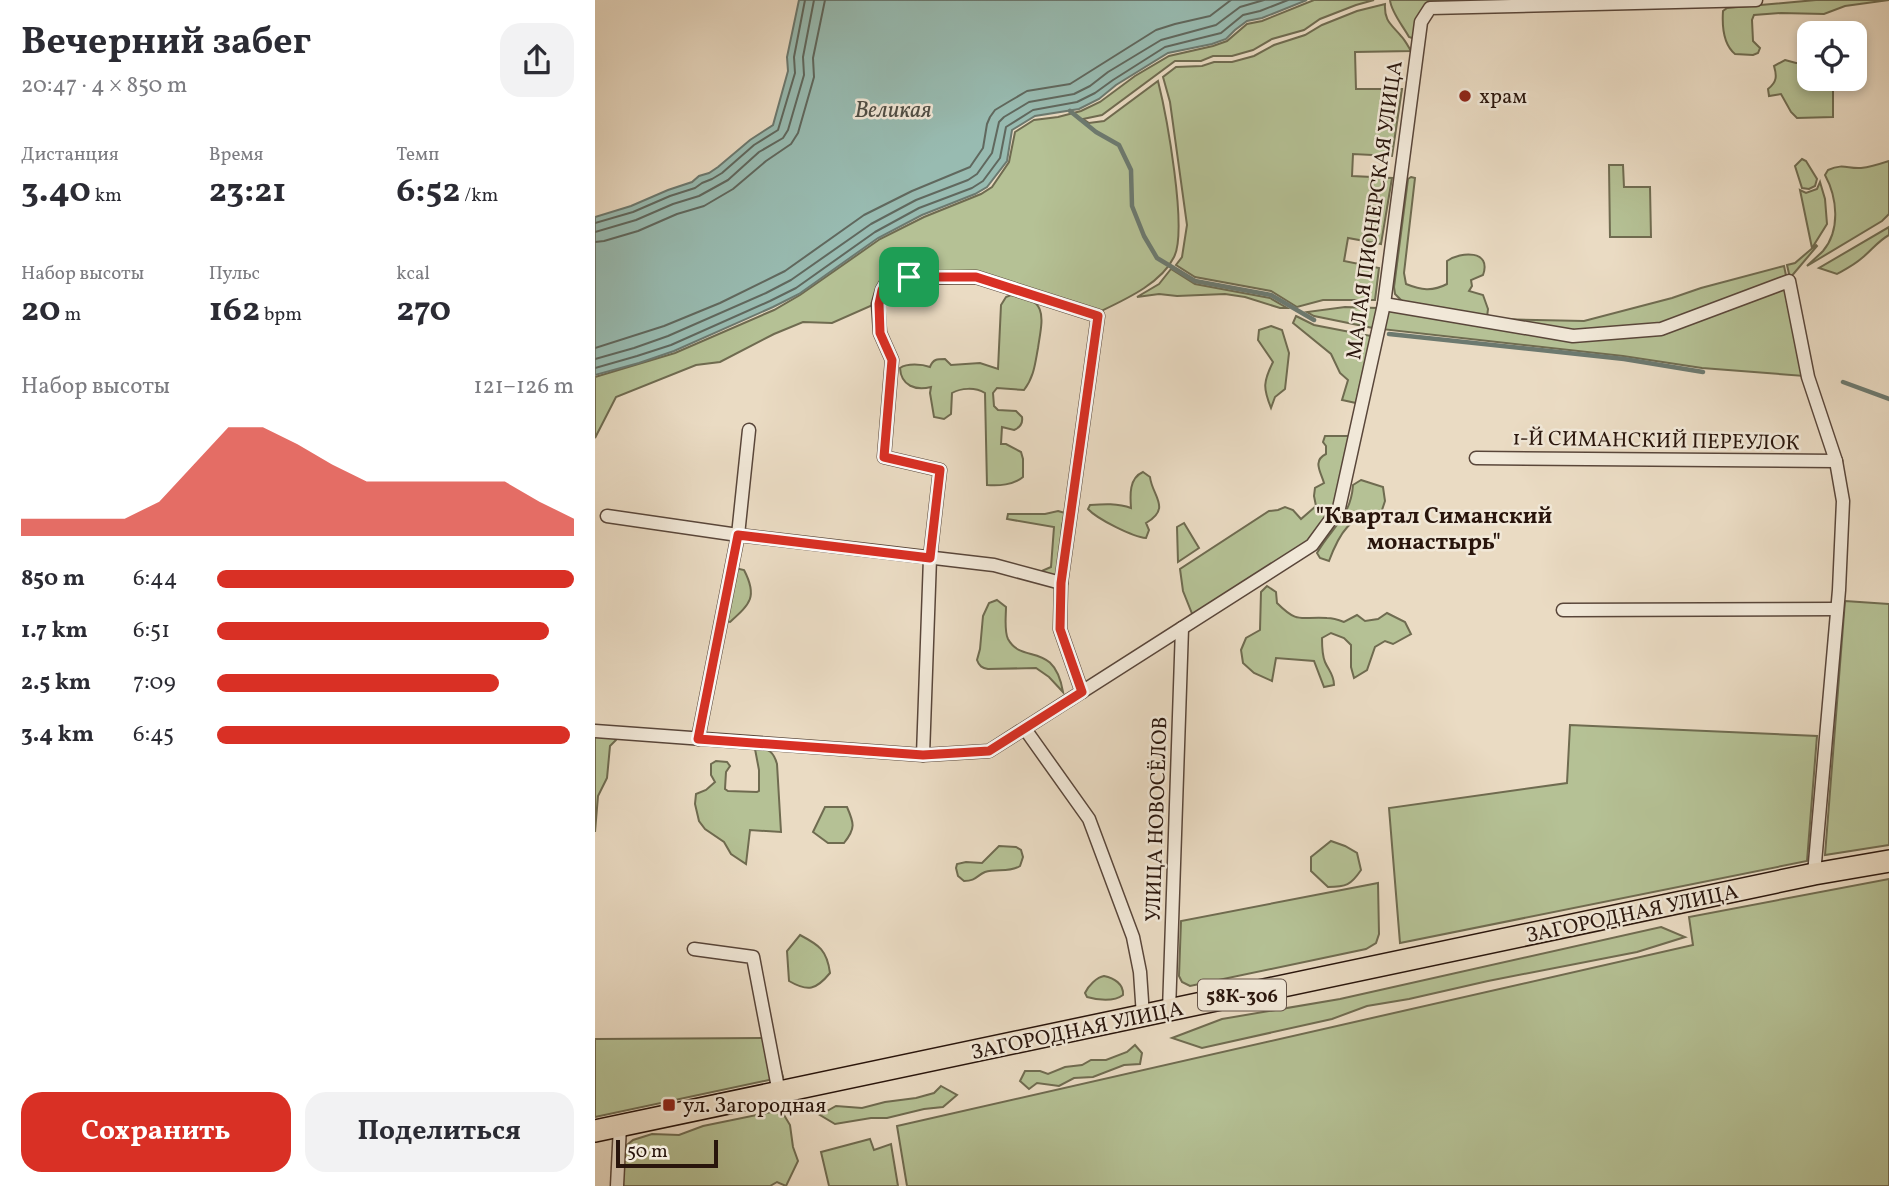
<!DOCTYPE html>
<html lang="ru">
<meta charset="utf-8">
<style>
:root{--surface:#fff;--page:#f2f2f3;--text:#2b2b33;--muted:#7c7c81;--accent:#d93025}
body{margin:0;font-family:Vollkorn,serif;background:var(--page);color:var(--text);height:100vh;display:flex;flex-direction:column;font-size:26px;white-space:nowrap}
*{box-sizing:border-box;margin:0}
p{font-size:23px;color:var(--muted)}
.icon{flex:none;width:38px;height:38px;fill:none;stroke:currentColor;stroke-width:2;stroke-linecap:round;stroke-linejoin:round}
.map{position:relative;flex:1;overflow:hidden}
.panel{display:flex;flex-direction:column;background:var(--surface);width:595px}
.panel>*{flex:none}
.tools{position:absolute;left:1202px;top:21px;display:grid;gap:14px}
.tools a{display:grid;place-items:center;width:70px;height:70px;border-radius:14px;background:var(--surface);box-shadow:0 4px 10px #0003;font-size:35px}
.scale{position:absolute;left:21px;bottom:18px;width:102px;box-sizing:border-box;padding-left:7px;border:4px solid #29150c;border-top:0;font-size:19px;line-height:24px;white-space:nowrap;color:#29150c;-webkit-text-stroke:5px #f1e8d8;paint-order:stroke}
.pin{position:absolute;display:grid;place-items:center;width:60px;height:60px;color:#fff;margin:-30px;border-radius:14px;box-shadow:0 4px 10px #0006}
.round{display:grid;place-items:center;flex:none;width:74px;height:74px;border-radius:21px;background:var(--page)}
.head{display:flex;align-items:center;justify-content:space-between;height:119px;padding:0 21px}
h1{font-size:38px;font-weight:700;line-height:52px}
.stats{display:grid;grid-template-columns:repeat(3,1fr);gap:10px;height:119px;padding:7px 21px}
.stats div{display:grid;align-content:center}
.stats b{font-size:35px;font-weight:700}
.stats small{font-size:19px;font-weight:400}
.stats p{font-size:19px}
.chart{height:196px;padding:14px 21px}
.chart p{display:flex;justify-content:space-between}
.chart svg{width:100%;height:126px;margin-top:7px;fill:var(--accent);opacity:.7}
.button{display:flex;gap:14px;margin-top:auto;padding:14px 21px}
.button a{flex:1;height:80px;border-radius:21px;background:var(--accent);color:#fff;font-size:28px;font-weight:700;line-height:80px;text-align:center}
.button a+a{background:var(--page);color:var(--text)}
ul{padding:0 21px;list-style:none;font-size:23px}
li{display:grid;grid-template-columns:112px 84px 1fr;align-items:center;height:52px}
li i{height:18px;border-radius:9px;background:var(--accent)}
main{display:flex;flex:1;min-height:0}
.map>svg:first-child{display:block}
</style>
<main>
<section class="panel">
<div class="head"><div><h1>Вечерний забег</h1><p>20:47 · 4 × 850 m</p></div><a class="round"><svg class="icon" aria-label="share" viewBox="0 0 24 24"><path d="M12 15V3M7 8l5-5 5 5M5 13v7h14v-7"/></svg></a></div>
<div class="stats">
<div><p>Дистанция</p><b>3.40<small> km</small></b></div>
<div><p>Время</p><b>23:21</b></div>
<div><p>Темп</p><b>6:52<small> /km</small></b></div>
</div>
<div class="stats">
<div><p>Набор высоты</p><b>20<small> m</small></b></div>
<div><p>Пульс</p><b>162<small> bpm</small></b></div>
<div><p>kcal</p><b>270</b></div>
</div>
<div class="chart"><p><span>Набор высоты</span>121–126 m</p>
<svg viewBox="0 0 160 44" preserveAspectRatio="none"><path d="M0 44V38L10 38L20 38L30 38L40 32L50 19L60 6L70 6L80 12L90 19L100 25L110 25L120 25L130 25L140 25L150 32L160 38V44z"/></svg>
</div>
<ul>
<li><b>850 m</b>6:44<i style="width:100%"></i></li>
<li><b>1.7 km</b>6:51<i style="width:93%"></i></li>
<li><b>2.5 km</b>7:09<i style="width:79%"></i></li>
<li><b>3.4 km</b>6:45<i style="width:99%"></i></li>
</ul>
<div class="button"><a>Сохранить</a><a>Поделиться</a></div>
</section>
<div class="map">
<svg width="1294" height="1186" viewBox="0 0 1294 1186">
<rect width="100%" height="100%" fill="#eadbc3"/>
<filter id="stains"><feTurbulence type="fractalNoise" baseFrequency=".00286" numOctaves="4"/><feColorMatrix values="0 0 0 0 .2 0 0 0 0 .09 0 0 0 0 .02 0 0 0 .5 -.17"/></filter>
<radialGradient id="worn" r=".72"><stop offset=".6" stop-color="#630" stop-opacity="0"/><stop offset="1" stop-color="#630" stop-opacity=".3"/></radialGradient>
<g fill="#b5c195" stroke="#6f6b50" stroke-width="2">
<path d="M 719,0 L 779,0 L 761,5 L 725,19 L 709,30 L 677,39 L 658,50 L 637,56 L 618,56 L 606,61 L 580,61 L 507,115 L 488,119 L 494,123 L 509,121 L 563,81 C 571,113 593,230 579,257 C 566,284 529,300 502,313 L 381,275 L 293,275 L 280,304 L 237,323 L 208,322 L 179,334 L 125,362 L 101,365 L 21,397 L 0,438 L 0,377 L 80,353 L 179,310 L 205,295 L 285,239 L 329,217 L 386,194 L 397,187 L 414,162 L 420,132 L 439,120 L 463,117 L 486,111 L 505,102 L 540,76 L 574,56 L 618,46 L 632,41 L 652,24 L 667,21 Z"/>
<path d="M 795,0 L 1043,0 L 834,4 L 820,39 L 814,37 C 808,26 796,12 795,0 Z"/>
<path d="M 1221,0 L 1294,0 L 1250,6 L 1229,14 L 1186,13 L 1159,15 L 1157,20 L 1158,41 L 1165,48 L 1163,53 L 1158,55 L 1140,54 C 1128,44 1127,26 1128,11 L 1132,8 Z"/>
<path d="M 790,4 C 789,21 796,24 806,36 C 810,40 813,46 816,51 L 760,52 L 761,89 L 807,89 L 797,156 L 758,154 L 757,176 L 797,178 L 786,244 L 753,238 L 749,261 L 784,268 L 780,300 L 728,300 L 702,307 L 676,291 L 600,277 L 581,265 L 587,257 L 592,225 L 575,102 L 568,77 L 581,67 L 607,66 L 619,62 L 637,62 L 659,56 L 679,45 L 710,35 L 727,25 L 762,11 Z"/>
<path d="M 1190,60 L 1201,63 L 1214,63 L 1214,79 L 1236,79 L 1238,84 L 1238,117 L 1202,118 L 1196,112 L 1186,94 L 1174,96 L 1173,89 C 1182,82 1182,76 1179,66 Z"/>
<path d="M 1207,159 L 1211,161 L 1222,179 L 1220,186 L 1214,189 L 1207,188 L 1200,166 Z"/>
<path d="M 1294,161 L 1294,214 L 1287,221 L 1212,266 C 1217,261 1223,256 1228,251 C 1246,230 1242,197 1230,175 L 1233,170 C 1249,163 1252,169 1266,168 C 1276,167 1285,164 1294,161 Z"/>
<path d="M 1014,165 L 1028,165 L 1029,187 L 1055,187 L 1056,237 L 1015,237 Z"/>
<path d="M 816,177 L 820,178 L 809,273 L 811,284 C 826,290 837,292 852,284 L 852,261 C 866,251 897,250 888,275 L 876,280 L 877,286 L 874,291 L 888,295 L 893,309 L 892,317 L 808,302 L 800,294 L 799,287 L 813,179 Z"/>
<path d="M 1225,182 L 1230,199 L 1232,224 L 1217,248 L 1205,190 L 1211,193 L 1222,189 Z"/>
<path d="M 1294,227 L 1294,235 C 1283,241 1277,250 1267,258 C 1259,265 1251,269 1242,274 L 1224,268 Z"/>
<path d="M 1221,245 L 1222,246 L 1195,278 L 1192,265 L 1200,263 Z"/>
<path d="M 1189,266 L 1192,280 L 1065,327 L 978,335 L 901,319 L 989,321 L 1077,298 L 1106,288 Z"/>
<path d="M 576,269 L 600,284 L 675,298 L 692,308 L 685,308 L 650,297 L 630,294 L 582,296 L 564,294 L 542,297 L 564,284 Z"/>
<path d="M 1192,285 L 1209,376 L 1107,368 L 1028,356 L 786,329 L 791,308 L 978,339 L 1066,332 Z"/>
<path d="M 416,295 C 455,298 447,320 443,348 C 440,364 439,377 429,390 L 402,388 L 398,393 L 399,406 L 403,410 L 421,411 L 427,417 C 428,423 426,427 419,430 L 407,427 L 406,444 L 411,444 L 426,452 L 428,459 L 428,477 C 419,485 403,486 392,485 L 390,393 C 380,387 366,388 357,393 L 356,414 L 349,419 L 339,417 L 335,393 L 336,387 C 321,391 306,386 305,368 C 312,363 327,364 335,367 C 338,359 342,359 350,359 L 356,365 L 385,363 L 403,369 L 406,305 L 411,297 Z"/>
<path d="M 750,307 L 782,308 L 778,328 L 719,316 L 712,312 Z"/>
<path d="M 701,316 L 719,325 L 776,336 L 761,403 L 747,400 L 753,380 L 745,373 L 736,354 L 698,323 Z"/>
<path d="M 676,326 L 687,330 L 694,353 L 690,389 L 680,397 L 676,408 C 668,388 668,382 678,362 L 663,340 L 664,330 Z"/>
<path d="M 730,436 L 755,436 L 739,506 L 711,543 L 598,616 L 588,591 L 585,569 L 674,511 L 683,510 L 690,507 L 698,510 L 706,519 L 721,506 L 719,496 L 720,488 L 729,483 C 726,472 717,461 731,454 L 731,446 L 728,442 Z"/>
<path d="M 548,472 L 555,477 C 557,496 577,508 551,523 L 554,530 L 551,538 C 538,537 502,519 493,509 L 495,505 C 508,504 523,503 536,508 C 535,495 534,478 548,472 Z"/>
<path d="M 766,480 L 788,487 L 790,501 L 786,513 C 755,514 744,534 734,561 L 725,558 L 722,553 C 736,528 756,517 758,485 Z"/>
<path d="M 463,511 L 470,513 L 467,526 L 464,573 L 460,578 L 442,573 L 456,567 L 459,527 L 412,519 L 413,514 L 450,514 Z"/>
<path d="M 589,523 L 604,548 L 583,562 L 582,527 Z"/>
<path d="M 140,568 L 149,570 C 163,597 155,604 135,622 L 131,621 Z"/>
<path d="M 672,586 L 681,592 L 682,603 C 704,625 705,616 732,618 C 737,618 744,620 749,622 L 762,615 L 770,621 L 783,619 L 792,613 L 810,622 L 816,634 L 798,644 L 790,641 L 780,647 L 772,670 L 759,678 L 756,667 L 756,645 L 749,638 L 736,633 L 727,638 C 727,646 727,655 730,662 C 734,671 739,675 739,685 L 729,687 L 719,661 L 681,658 L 677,681 L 659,673 L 648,663 L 646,650 L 651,638 L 665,630 L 666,592 Z"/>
<path d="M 402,600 L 411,607 C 411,616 409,631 413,639 C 427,665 459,640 468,692 L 454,677 L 441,668 L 393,669 C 387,668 384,666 382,660 L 385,649 L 388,616 L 394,603 Z"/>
<path d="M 1250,601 L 1294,604 L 1294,845 L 1230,855 Z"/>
<path d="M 975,725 L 1222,736 L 1212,861 L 805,943 L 794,808 L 972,783 Z"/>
<path d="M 0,735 L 20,737 L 21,740 L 15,746 L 12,778 L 3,796 L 0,832 Z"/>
<path d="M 162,747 C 174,748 179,753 182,764 L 186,832 L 155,830 L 151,864 L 136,854 L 129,842 L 110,829 L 104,821 L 100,804 L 101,794 L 111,790 L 120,782 L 116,775 L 116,764 L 121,761 L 132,762 L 135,766 L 131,772 L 130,789 L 133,791 L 162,792 L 164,791 L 164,770 L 160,749 Z"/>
<path d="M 230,807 L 252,807 C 259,823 261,828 249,843 L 233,843 L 218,832 Z"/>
<path d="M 736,841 L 750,846 L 762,853 L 766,870 C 756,885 751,887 733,887 L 716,871 L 716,857 Z"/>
<path d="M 404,846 L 421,847 L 426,850 L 428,857 L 425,866 C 414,873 401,868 390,872 C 381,876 381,881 369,881 L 363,876 L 361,868 L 362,864 L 371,862 L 387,863 Z"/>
<path d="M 1294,879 L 1294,1186 L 312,1186 L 302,1126 L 1098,945 L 1094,917 Z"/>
<path d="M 783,883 L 784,934 L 781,943 L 771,949 L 595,986 L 587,982 L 584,976 L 586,921 Z"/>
<path d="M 1066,927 L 1090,937 L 1042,952 L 893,981 L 814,999 L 772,1006 L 737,1019 L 607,1048 L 577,1038 L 627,1019 L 745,999 Z"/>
<path d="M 205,935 C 224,945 232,950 235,973 C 221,990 213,992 194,981 L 192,951 Z"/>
<path d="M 509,976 C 519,978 529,984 528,995 C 519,1002 502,1000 492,997 L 490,993 C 493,986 502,977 509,976 Z"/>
<path d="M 177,1038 L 188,1077 L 0,1117 L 0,1039 Z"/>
<path d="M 540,1045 L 547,1053 L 545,1064 L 529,1065 L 498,1077 L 479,1078 L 464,1086 L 442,1083 L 434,1089 L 425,1081 L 430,1071 L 445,1071 L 453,1074 L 470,1067 L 487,1065 L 496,1060 L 511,1060 L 532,1052 Z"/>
<path d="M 346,1086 L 362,1095 L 348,1107 L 329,1109 L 292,1118 L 276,1118 L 240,1124 L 225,1115 L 241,1106 L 267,1108 L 290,1102 L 321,1098 L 339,1093 Z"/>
<path d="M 186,1110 L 195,1125 L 198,1147 L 203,1161 L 191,1186 L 182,1182 L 175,1186 L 26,1186 L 26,1150 L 38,1140 L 57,1134 L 84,1135 L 108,1126 Z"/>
<path d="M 275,1139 L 279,1150 L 296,1144 L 303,1186 L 234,1186 L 226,1152 Z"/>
</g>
<path fill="#98bbb1" stroke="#6c796f" stroke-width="2" d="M 204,0 L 712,0 L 667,18 L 652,21 L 640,30 L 631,39 L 617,44 L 573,53 L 521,85 L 504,99 L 484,109 L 440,116 L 417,130 L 412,161 L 392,187 L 380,194 L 327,215 L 283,238 L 204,294 L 178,307 L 79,351 L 44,363 L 0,375 L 0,217 L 36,206 L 73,190 L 97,182 L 104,176 L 114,173 L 123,167 L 155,140 L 178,125 L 193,71 L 192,57 Z"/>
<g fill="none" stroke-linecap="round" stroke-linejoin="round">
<g stroke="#60685e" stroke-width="2">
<path d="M 0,223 L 38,212 L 75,196 L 100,188 L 107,183 L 117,179 L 127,173 L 159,145 L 183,130 L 200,73 L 199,57 L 210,0"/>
<path d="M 0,232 L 41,220 L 78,204 L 104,196 L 133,180 L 164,152 L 188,138 L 193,130 L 209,75 L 208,57 L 219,0"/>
<path d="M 0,242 L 9,241 L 43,231 L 82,214 L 109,206 L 138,189 L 171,161 L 196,144 L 203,133 L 219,77 L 218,58 L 230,0"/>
<path d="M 0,348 L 69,326 L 125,303 L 190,271 L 269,215 L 317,191 L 375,167 L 388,148 L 392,124 L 395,117 L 400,110 L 415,101 L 432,91 L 475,84 L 561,30 L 580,24 L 615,16 L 636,0"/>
<path d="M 0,359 L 39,348 L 73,336 L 171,293 L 196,280 L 276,224 L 321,200 L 373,180 L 382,174 L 397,153 L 404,122 L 409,117 L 434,102 L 479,94 L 495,86 L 513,72 L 566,40 L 621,25 L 645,7 L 669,0"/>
<path d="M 0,368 L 42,356 L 76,345 L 175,301 L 201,288 L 280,232 L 324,208 L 377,188 L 388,181 L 405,158 L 411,127 L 438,110 L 482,102 L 500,93 L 518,80 L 570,47 L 626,33 L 648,15 L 665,11 L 693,0"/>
</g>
<g stroke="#6c796f" stroke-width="4.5">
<path d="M 475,111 L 501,132 L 524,145 L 536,170 L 537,206 L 549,236 L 562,258 L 600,281 L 676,295 L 719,320"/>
<path d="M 794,334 L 1029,359 L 1108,372"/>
<path d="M 1248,382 L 1294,399"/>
</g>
<g stroke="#59463a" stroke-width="15">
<g id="street">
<path d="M 789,304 L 978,336 L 1066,329 L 1194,281 L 1213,377 L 1241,461 L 1248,501 L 1244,590 L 1219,874"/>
<path d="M 881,458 L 1241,461"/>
<path d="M 12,516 L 143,535 L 399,565 L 466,583"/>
<path d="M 968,610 L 1241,609"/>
<path d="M 430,729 L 494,819 L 538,937 L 545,972 L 548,1016"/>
<path d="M 0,731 L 328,755 L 394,751 L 717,545 L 744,508 L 789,304 L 826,22 L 835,8 L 1161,0"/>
<path d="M 103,739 L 143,535 L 154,430"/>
<path d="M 328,755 L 335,558 L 345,470 L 289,457 L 297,360 L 285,333 L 283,304 L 287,290 L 294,278 L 381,277 L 503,316 L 466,583 L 465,629 L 487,692"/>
<path d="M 99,949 L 158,957 L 184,1093"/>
<path d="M 574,1011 L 587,628"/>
<path d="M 22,1186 L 25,1126"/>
</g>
</g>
<g stroke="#29150c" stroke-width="24">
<path id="highway" d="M 0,1131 L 1219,874 L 1294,861"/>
</g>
<use href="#street" stroke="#f1e8d8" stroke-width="12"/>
<use href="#highway" stroke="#eadbc3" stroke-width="21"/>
</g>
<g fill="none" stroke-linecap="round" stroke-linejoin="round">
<g stroke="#fff" stroke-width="14">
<path id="route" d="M 314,277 L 381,277 L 503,316 L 466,583 L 465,629 L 487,692 L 394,751 L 328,755 L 103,739 L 143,535 L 335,558 L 345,470 L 289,457 L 297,360 L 285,333 L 284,304 L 287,290 L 294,278 Z"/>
</g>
<use href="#route" stroke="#d93025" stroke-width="9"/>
</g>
<g fill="#8f2418" stroke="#f1e8d8" stroke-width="2.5">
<circle cx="870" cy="96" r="7"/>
<rect x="67" y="1098" width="14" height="14" rx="3.5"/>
</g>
<g text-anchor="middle" stroke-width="5" stroke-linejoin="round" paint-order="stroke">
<rect fill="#f1e8d8" stroke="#655449" stroke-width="2" x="603" y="979.5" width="88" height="31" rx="5"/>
<g font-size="19" font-weight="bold" fill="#29150c">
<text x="647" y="1002">58К-306</text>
</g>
<g font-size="21" fill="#29150c" stroke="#f1e8d8" text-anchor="start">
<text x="884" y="103">храм</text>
<text x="88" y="1112">ул. Загородная</text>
</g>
<g font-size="21" fill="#29150c" stroke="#f1e8d8">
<text transform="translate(779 210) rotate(-82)" y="7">МАЛАЯ ПИОНЕРСКАЯ УЛИЦА</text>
<text transform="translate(1061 440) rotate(1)" y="7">1-Й СИМАНСКИЙ ПЕРЕУЛОК</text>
<text transform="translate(561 819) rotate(-88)" y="7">УЛИЦА НОВОСЁЛОВ</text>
<text transform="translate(1037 913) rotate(-12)" y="7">ЗАГОРОДНАЯ УЛИЦА</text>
<text transform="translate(482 1030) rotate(-12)" y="7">ЗАГОРОДНАЯ УЛИЦА</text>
</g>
<g font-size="23" font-style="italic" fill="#504f46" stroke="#f1e8d8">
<text x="298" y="117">Великая</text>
</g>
<g font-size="23" font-weight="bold" fill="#29150c" stroke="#f1e8d8">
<text x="839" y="523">"Квартал Симанский<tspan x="839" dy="26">монастырь"</tspan></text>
</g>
</g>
<rect width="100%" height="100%" filter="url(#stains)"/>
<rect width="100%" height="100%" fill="url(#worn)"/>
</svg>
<div class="tools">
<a><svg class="icon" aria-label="locate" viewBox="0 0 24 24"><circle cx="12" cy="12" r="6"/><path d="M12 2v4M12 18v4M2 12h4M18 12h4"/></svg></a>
</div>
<div class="scale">50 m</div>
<div class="pin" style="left:314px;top:277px;background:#1e9e55"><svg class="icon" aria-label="arrive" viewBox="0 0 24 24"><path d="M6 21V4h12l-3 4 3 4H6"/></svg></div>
</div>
</main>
